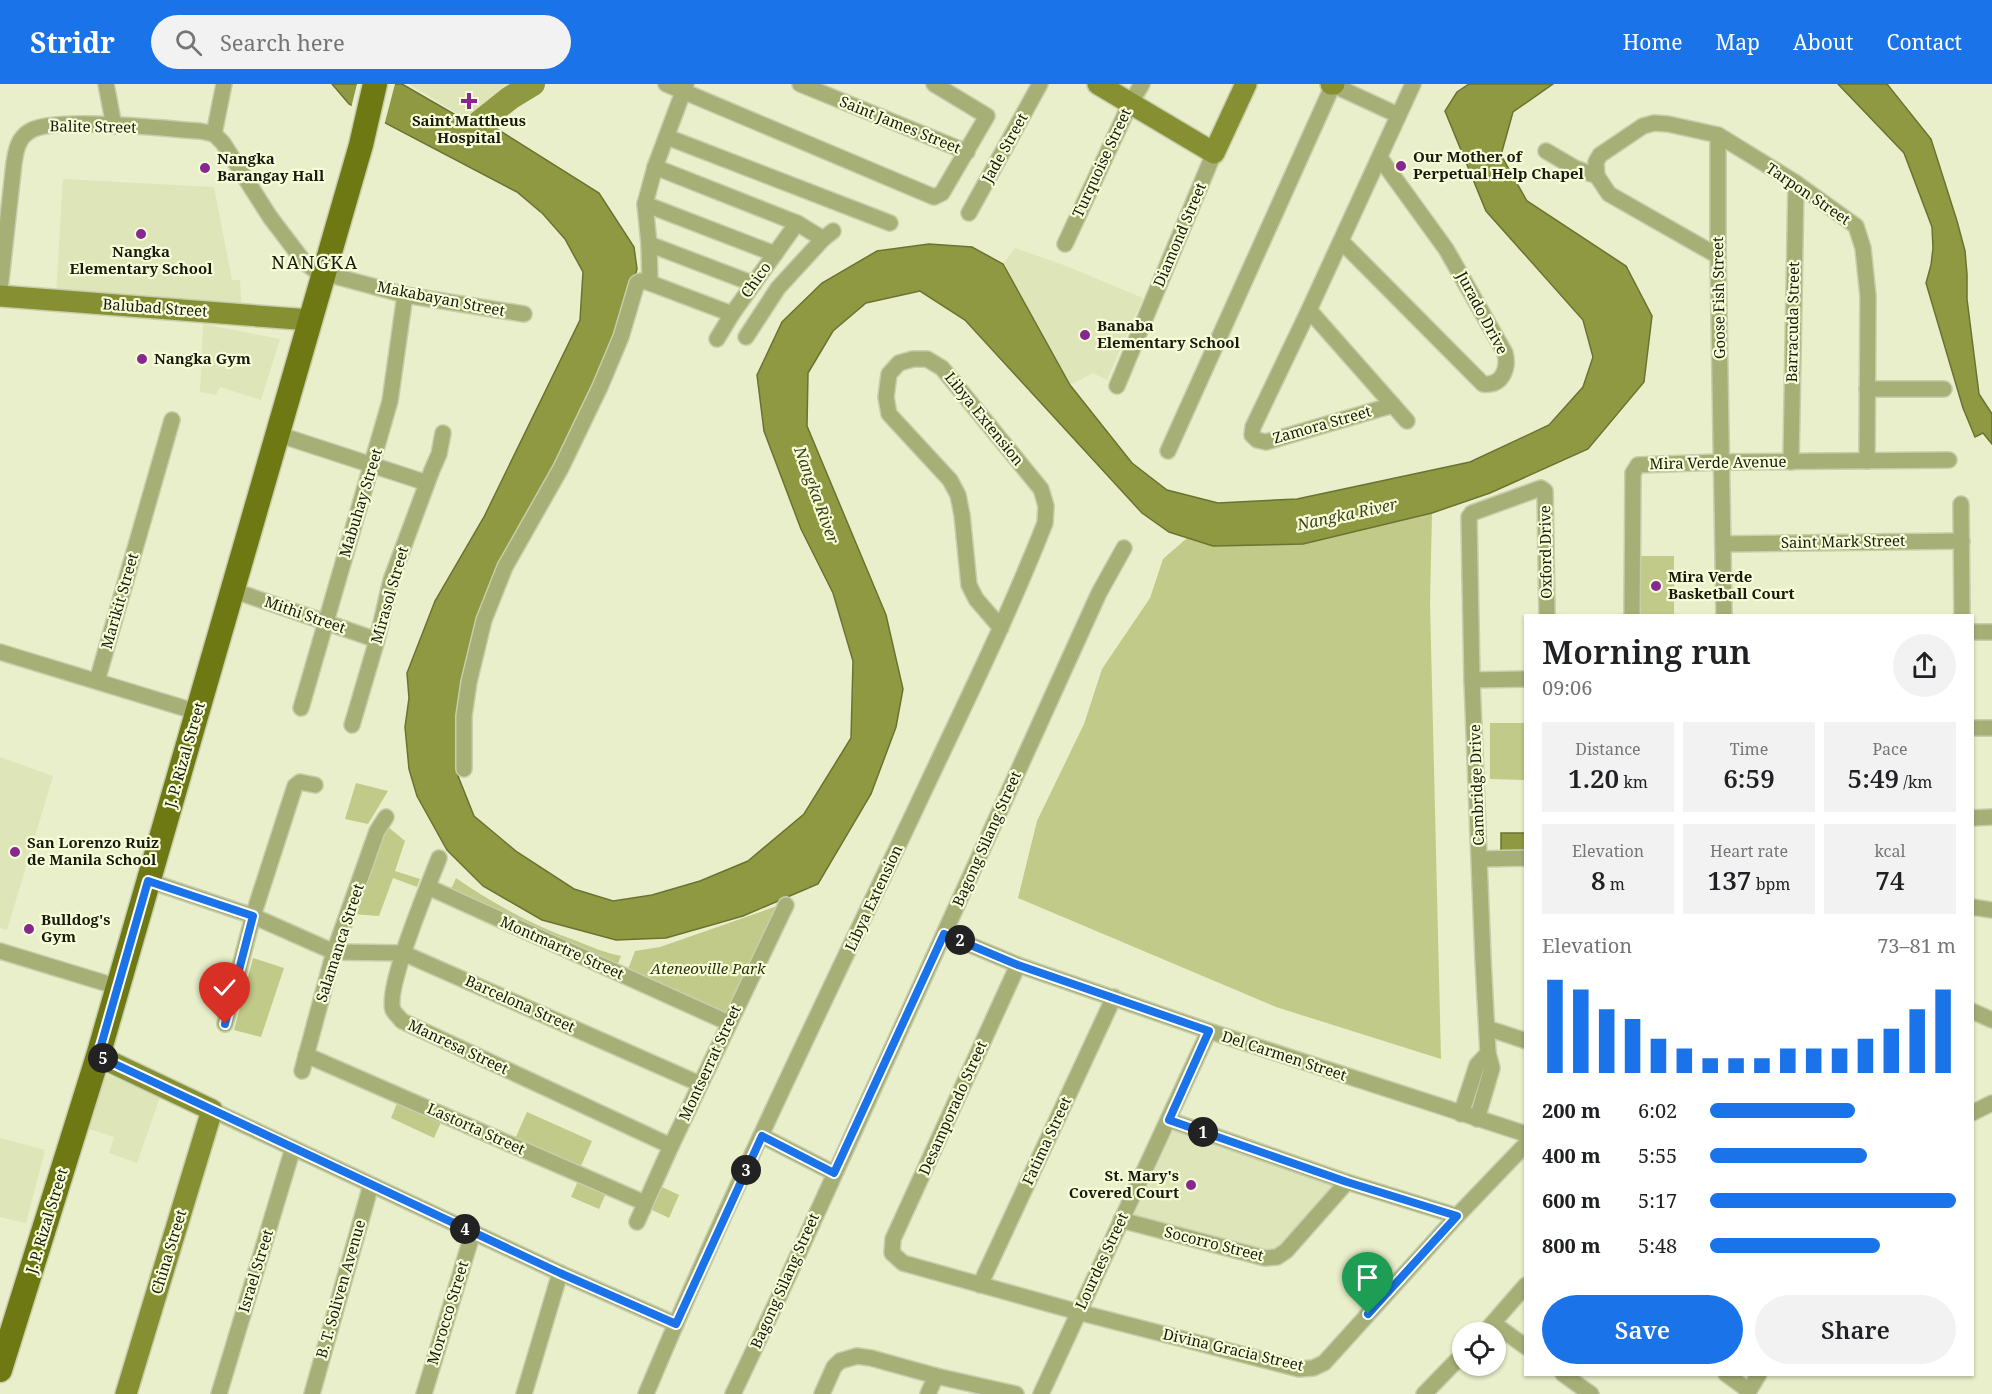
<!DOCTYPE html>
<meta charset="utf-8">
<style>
:root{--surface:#fff;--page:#f2f2f2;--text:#202124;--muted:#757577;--accent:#1a73e8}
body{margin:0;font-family:"Noto Serif",serif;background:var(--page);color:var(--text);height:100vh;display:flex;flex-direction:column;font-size:22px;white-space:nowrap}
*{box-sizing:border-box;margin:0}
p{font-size:20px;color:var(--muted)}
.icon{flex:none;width:33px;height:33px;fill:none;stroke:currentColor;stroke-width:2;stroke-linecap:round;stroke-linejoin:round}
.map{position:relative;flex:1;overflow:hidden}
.side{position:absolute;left:1524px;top:530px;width:450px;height:762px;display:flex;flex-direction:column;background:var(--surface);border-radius:0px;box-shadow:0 2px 4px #0004}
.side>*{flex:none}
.tools{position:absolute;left:1452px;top:1238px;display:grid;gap:12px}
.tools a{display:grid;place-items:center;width:54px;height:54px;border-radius:50%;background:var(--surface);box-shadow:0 2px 4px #0004;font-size:30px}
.pin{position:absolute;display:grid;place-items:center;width:51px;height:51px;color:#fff;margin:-62px -26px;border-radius:50% 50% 50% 0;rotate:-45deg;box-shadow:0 0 6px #0007}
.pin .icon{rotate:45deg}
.km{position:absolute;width:30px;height:30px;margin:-15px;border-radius:50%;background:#222;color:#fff;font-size:16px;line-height:30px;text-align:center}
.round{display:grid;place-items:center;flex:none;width:63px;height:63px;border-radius:32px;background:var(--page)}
.head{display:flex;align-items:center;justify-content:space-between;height:102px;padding:0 18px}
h1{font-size:33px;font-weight:600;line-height:45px}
.stats{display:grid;grid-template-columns:repeat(3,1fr);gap:9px;height:102px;padding:6px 18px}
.stats div{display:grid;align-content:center;border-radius:0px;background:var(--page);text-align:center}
.stats b{font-size:26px;font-weight:600}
.stats small{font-size:16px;font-weight:400}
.stats p{font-size:16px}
.chart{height:168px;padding:12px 18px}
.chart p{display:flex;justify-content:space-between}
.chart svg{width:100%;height:108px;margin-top:6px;stroke:var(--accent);stroke-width:6}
.primary-button{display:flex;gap:12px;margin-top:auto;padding:12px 18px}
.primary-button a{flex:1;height:69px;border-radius:36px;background:var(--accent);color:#fff;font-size:24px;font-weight:600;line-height:69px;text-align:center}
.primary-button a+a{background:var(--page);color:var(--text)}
ul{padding:0 18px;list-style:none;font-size:20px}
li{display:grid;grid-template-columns:96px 72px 1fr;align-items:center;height:45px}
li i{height:15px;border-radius:8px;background:var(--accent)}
header{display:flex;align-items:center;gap:36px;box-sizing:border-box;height:84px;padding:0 30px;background:var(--accent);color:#fff}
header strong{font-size:28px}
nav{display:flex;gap:33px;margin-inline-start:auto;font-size:21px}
.search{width:420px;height:54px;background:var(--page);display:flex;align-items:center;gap:15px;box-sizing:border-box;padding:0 21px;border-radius:33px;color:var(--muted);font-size:22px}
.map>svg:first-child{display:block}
</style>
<header>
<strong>Stridr</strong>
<div class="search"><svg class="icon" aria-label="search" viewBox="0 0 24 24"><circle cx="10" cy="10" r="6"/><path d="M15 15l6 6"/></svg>Search here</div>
<nav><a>Home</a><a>Map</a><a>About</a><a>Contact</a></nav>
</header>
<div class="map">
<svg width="1992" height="1310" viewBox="0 0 1992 1310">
<rect width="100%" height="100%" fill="#e9efca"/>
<g fill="#dee5b8">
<path d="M 409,0 L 510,0 L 490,33 L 476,41 Z"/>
<path d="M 63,95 L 214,103 L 232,196 L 240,196 L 242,226 L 56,209 Z"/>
<path d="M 1015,164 L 1061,180 L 1143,214 L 1107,296 L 1093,289 L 1070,301 L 1003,180 Z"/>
<path d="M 203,240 L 280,255 L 261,316 L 220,303 L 216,311 L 200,308 Z"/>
<path d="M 0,673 L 53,692 L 7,846 L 0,844 Z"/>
<path d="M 98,987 L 160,1013 L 137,1079 L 109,1069 L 114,1053 L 80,1042 Z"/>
<path d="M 1175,1043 L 1339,1098 L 1273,1175 L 1132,1135 Z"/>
<path d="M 0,1054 L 45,1066 L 26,1139 L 0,1133 Z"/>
</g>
<g fill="#c1ca88">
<path d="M 1432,429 L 1430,519 L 1441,975 L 1276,923 L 1018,814 L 1037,737 L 1084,640 L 1102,585 L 1150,514 L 1163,475 L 1187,454 L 1213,462 L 1303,460 Z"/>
<rect x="1639" y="472" width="35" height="59"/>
<path d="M 1490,639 L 1525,639 L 1525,696 L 1490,695 Z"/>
<path d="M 356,699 L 388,707 L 368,740 L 345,735 Z"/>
<path d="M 387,742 L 405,757 L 395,787 L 420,795 L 417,803 L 393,794 L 379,832 L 353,830 L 381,749 Z"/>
<path d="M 456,794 C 494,820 533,842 577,857 C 591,863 606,869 621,872 L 617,882 L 451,805 Z"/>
<path d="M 783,820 L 725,932 L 627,888 L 635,867 L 660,863 Z"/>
<path d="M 253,874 L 284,884 L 261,953 L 234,946 Z"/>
<path d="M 398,1017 L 442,1036 L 434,1054 L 391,1034 Z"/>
<path d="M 527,1028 L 592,1057 L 580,1084 L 515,1055 Z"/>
<path d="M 578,1097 L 606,1109 L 599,1125 L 571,1113 Z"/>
<path d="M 660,1102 L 679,1111 L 669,1134 L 650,1125 Z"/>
</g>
<g fill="#8f9941" stroke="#6b7331" stroke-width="1.5">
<path d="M 332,0 L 402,0 L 473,41 L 494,43 L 599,109 L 634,163 L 637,185 L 619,251 L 512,475 L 463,624 L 456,657 L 458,692 L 474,732 L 517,768 L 574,805 L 613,817 L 652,811 L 700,797 L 748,777 L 804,730 L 851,654 L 853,577 L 833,509 L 801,445 L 764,347 L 757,291 L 782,238 L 822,199 L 877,167 L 929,160 L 972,163 L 1003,180 L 1070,301 L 1132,379 L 1167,406 L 1218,419 L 1297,415 L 1470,378 L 1549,341 L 1583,303 L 1593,273 L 1583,236 L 1486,127 L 1445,27 L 1457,8 L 1469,0 L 1553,0 L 1513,28 L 1501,71 L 1527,117 L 1626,182 L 1652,232 L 1644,298 L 1588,365 L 1490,409 L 1432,429 L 1303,460 L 1213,462 L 1169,448 L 1142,429 L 965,236 L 920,207 L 866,219 L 833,247 L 808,289 L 807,342 L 886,531 L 903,605 L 896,643 L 871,710 L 818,800 L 743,832 L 666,854 L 616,856 L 542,836 L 483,802 L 447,766 L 417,712 L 409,685 L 405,643 L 409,614 L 407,589 L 435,517 L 484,433 L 580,236 L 583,188 L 565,155 L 543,130 L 517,108 L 349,20 Z"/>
<path d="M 1838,0 L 1887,0 L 1931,55 L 1957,137 L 1965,167 L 1967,190 L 1967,215 L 1979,310 L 1992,330 L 1992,360 L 1983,349 L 1975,353 L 1963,324 L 1926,199 L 1931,181 L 1933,164 L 1932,143 L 1904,69 Z"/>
<path d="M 1501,749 L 1525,749 L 1525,766 L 1501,767 Z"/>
</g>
<path fill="#e9efca" d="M 357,0 L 395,0 L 384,42 L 351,24 Z"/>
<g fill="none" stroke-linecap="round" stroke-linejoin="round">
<path stroke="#8f9941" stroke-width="24" d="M 456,57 L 510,14 L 533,0"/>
<g stroke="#c8cdac" stroke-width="18">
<g id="street">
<path d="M 106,0 L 114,42"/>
<path d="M 666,0 L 934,113 L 942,109 L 987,32 L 934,0"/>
<path d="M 800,0 L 967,68"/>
<path d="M 214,50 L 224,0"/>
<path d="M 1718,51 L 1718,172 L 1724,531"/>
<path d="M 667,53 L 890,139"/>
<path d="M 1546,67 L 1575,84 L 1597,92 L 1609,110 L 1718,172"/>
<path d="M 655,83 L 797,139 L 823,155 L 833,147"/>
<path d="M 1597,92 L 1596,78 L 1600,71 L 1643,42 L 1654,39 L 1668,40 L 1718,51 L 1796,99 L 1856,142 L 1863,164 L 1868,212 L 1867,377"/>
<path d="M 645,120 L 775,170"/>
<path d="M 969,129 L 1040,0"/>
<path d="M 1341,157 L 1483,300 C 1502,302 1509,285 1505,269 L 1446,165 L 1380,74"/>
<path d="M 649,160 L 754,200"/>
<path d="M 1065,160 L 1130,20 L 1142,0"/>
<path d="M 650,199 L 649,160 L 645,120 L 655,83 L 686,0"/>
<path d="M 0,205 L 14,79 C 16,66 18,54 30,47 C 54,32 167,45 200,47 L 214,50 L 223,59 L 270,133 L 305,179 L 316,187 L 405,211 L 524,230"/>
<path d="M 1309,226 L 1407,337"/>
<path d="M 746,253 L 778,204 L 823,155"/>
<path d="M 717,255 L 732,230 L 797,139"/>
<path d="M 1117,302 L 1214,69"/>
<path d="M 1867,305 L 1944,305"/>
<path d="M 1393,321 L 1266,358 L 1257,356 L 1252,351 L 1253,343 L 1309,226 L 1413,0"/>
<path d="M 277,350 L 427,399"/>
<path d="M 1168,367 L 1333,1 L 1398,31"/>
<path d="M 1791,378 L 1796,99"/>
<path d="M 1961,420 L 1962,531"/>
<path d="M 1724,460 L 1962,457"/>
<path d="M 232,506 L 377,556"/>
<path d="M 1632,531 L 1633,389 L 1638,381 L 1721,378 L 1949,376"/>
<path d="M 1972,548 L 1992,548"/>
<path d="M 0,568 L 197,628"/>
<path d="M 1472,596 L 1526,595"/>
<path d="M 97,597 L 172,336"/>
<path d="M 301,624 L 390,317 L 405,211"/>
<path d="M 352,641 L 377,556 L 391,496 L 432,386 L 439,370 L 443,349"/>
<path d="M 1972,644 L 1992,644"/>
<path d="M 464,685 L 464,632 L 469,598 L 484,536 L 505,483 L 561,384 L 600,303 L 621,253 L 637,199 L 641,197 L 650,199 L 732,230"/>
<path d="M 1972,734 L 1992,733"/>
<path d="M 439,774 C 429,800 385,904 393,926 C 395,930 400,934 402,937 L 671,1062"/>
<path d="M 1480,775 L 1526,774"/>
<path d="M 149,797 L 253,832 L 334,868 L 403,869 L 700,1000"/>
<path d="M 428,803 L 729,939"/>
<path d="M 1972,823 L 1992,826"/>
<path d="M 944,850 L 1018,881 L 1209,947 L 1526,1050"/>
<path d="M 0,867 L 118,903"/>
<path d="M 1018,881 L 893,1155 L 892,1169 L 903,1179 L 1078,1228 L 1299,1285 L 1313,1284 L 1324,1279 L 1457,1132 L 1526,1060"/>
<path d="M 1972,927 L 1992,936"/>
<path d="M 225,940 L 253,832 L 295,702 L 300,698 L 315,701"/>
<path d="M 1487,944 L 1526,957"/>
<path d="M 306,971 L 645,1119"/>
<path d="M 302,987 L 334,868 L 377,747 L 386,733"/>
<path d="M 212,1026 L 560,1189 L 676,1240"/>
<path d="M 1972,1029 L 1992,1019"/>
<path d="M 1461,1030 L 1477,981 L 1488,969"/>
<path d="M 1477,1035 L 1492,984 L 1488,969 L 1483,876 L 1472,596 L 1469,433 L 1472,429 L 1541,404 L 1545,407 L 1547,531"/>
<path d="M 1169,1036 L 1347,1098 L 1457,1132"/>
<path d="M 762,1052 L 834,1089"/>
<path d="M 1121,1136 L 1265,1174 L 1277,1173 L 1286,1167 L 1347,1098"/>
<path d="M 637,1138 L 671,1062 L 786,821"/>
<path d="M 980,1201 L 1114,913"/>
<path d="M 1493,1239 L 1526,1263"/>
<path d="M 1485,1248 L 1526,1201"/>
<path d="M 1563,1290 L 1591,1310"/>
<path d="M 1726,1290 L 1748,1306"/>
<path d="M 219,1310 L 293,1064"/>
<path d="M 312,1310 L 371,1101"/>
<path d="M 424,1310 L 473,1148"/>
<path d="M 524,1310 L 560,1189"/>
<path d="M 646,1310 C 729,1112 824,918 916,724 C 960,630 1007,536 1045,439 L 1046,422 L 1041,405 L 942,284 L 927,275 L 913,275 L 899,279 L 889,290 L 886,313 L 889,330 L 950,396 L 958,411 L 962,431 L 969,501 L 976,515 L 1001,544"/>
<path d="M 733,1310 L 777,1217 L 1099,509 L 1124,464"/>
<path d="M 822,1310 L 834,1283 L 840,1277 L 857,1272 L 871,1274 L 936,1292 L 1016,1310"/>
<path d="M 928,1310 L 936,1292"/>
<path d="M 1041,1310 L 1209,947"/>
<path d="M 1424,1310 L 1462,1271"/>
<path d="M 1747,1310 L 1759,1290"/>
</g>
</g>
<g stroke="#c8cdac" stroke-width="24">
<g id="secondary">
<path d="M 1098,0 L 1214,69 L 1246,0"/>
<path d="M 1331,0 L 1334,0"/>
<path d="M 0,212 L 310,236"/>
<path d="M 98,972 L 212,1026 L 126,1310"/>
</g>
</g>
<g stroke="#c8cdac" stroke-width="27">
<path id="primary" d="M 0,1286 L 98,972 L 361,61 L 375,0"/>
</g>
<use href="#street" stroke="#a6af76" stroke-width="15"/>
<use href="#secondary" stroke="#869032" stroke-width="21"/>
<use href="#primary" stroke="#6f7913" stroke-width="24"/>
</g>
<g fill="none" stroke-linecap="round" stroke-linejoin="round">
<g stroke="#fff" stroke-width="12">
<path id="route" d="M 225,940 L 253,832 L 148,797 L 98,972 L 560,1189 L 676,1240 L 762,1052 L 834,1089 L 944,850 L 1018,881 L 1209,947 L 1169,1036 L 1347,1098 L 1457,1132 L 1368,1230"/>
</g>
<use href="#route" stroke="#1a73e8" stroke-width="8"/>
</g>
<g fill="#892790" stroke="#f6fdd7" stroke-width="2">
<path d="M466 8h6v6h6v6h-6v6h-6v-6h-6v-6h6z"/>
<circle cx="1401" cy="82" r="6"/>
<circle cx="205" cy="84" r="6"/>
<circle cx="141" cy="150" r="6"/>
<circle cx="1085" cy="251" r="6"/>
<circle cx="142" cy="275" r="6"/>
<circle cx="1656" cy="502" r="6"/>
<circle cx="15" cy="768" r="6"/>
<circle cx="29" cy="845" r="6"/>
<circle cx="1191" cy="1101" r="6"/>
</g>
<g text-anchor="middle" stroke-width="4.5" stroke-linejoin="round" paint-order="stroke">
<g font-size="15" font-weight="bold" fill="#181a0d" stroke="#f6fdd7" text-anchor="start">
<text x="469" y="42" text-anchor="middle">Saint Mattheus<tspan x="469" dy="17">Hospital</tspan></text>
<text x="1413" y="78">Our Mother of<tspan x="1413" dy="17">Perpetual Help Chapel</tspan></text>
<text x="217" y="80">Nangka<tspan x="217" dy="17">Barangay Hall</tspan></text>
<text x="141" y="173" text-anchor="middle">Nangka<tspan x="141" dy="17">Elementary School</tspan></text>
<text x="1097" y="247">Banaba<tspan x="1097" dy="17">Elementary School</tspan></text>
<text x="154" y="280">Nangka Gym</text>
<text x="1668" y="498">Mira Verde<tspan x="1668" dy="17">Basketball Court</tspan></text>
<text x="27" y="764">San Lorenzo Ruiz<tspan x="27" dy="17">de Manila School</tspan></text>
<text x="41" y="841">Bulldog's<tspan x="41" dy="17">Gym</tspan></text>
<text x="1179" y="1097" text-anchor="end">St. Mary's<tspan x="1179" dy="17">Covered Court</tspan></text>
</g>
<g font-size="15" fill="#181a0d" stroke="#f6fdd7">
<text transform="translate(900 41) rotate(22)" y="5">Saint James Street</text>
<text transform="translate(93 43) rotate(1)" y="5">Balite Street</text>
<text transform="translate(1005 64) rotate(-61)" y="5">Jade Street</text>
<text transform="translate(1102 79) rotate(-65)" y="5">Turquoise Street</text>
<text transform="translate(1808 110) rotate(34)" y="5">Tarpon Street</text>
<text transform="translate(1180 151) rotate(-67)" y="5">Diamond Street</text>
<text transform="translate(756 196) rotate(-54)" y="5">Chico</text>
<text transform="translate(1719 214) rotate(-91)" y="5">Goose Fish Street</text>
<text transform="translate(441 215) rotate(11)" y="5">Makabayan Street</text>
<text transform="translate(155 224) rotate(4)" y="5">Balubad Street</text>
<text transform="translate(1482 229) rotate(62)" y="5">Jurado Drive</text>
<text transform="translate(1793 238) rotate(-89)" y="5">Barracuda Street</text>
<text transform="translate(984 335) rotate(51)" y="5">Libya Extension</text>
<text transform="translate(1322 341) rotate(-16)" y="5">Zamora Street</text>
<text transform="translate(1718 379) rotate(-1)" y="5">Mira Verde Avenue</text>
<text transform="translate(361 419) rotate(-73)" y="5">Mabuhay Street</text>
<text transform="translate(1843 458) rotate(-1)" y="5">Saint Mark Street</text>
<text transform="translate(1546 468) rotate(-91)" y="5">Oxford Drive</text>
<text transform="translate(390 511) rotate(-74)" y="5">Mirasol Street</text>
<text transform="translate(120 517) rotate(-74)" y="5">Marikit Street</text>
<text transform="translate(305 531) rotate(19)" y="5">Mithi Street</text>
<text transform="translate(185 671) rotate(-74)" y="5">J. P. Rizal Street</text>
<text transform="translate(1477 701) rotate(-92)" y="5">Cambridge Drive</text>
<text transform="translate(987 755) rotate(-66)" y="5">Bagong Silang Street</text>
<text transform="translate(874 814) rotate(-65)" y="5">Libya Extension</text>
<text transform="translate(340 859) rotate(-72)" y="5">Salamanca Street</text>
<text transform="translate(562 864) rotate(24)" y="5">Montmartre Street</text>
<text transform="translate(520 920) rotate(24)" y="5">Barcelona Street</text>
<text transform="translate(458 963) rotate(25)" y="5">Manresa Street</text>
<text transform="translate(1284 972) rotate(18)" y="5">Del Carmen Street</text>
<text transform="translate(710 979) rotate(-65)" y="5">Montserrat Street</text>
<text transform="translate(953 1024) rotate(-66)" y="5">Desamporado Street</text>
<text transform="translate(476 1045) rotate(24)" y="5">Lastorta Street</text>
<text transform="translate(1047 1057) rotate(-65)" y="5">Fatima Street</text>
<text transform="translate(47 1137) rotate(-73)" y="5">J. P. Rizal Street</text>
<text transform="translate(1214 1160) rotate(14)" y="5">Socorro Street</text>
<text transform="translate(169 1168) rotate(-73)" y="5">China Street</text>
<text transform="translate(1102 1177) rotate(-65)" y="5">Lourdes Street</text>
<text transform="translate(256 1187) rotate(-73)" y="5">Israel Street</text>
<text transform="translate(785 1197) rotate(-66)" y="5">Bagong Silang Street</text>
<text transform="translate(341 1205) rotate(-74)" y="5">B. T. Soliven Avenue</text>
<text transform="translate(448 1229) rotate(-73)" y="5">Morocco Street</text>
<text transform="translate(1233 1266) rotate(13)" y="5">Divina Gracia Street</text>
</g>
<g font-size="15" font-style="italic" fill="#2f330d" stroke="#f6fdd7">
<text x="708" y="890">Ateneoville Park</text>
</g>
<g font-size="16" font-style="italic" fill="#3d411c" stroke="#f6fdd7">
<text transform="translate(817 411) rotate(70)" y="6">Nangka River</text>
<text transform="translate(1347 430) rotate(-12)" y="6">Nangka River</text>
</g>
<g font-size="18" letter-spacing="1.5" fill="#181a0d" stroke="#f6fdd7">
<text x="315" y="185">NANGKA</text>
</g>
</g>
</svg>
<div class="tools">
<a><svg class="icon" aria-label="locate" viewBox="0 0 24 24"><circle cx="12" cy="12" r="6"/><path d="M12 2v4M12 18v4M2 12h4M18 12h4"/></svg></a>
</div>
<div class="pin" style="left:1368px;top:1230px;background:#1e9e55"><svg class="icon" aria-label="arrive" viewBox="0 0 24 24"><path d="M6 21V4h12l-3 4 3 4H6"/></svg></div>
<div class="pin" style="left:225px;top:940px;background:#d93025"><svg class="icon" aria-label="check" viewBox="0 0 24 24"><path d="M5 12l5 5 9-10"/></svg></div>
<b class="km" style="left:1203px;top:1048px">1</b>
<b class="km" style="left:960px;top:856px">2</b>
<b class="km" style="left:746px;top:1086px">3</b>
<b class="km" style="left:465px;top:1145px">4</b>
<b class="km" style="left:103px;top:974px">5</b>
<section class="side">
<div class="head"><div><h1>Morning run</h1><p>09:06</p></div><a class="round"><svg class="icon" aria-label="share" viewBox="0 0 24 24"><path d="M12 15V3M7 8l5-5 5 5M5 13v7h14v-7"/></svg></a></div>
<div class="stats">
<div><p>Distance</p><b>1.20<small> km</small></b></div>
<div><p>Time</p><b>6:59</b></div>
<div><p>Pace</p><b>5:49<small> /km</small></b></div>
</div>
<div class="stats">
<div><p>Elevation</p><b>8<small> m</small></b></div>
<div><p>Heart rate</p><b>137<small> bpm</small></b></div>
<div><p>kcal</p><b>74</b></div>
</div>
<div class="chart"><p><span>Elevation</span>73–81 m</p>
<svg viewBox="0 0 160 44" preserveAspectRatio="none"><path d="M5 44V6M15 44V10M25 44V18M35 44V22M45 44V30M55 44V34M65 44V38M75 44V38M85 44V38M95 44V34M105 44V34M115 44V34M125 44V30M135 44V26M145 44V18M155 44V10"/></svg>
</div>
<ul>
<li><b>200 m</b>6:02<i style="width:59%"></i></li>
<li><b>400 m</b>5:55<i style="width:64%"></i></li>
<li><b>600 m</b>5:17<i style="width:100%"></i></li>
<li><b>800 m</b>5:48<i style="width:69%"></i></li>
</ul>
<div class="primary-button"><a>Save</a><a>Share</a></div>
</section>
</div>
